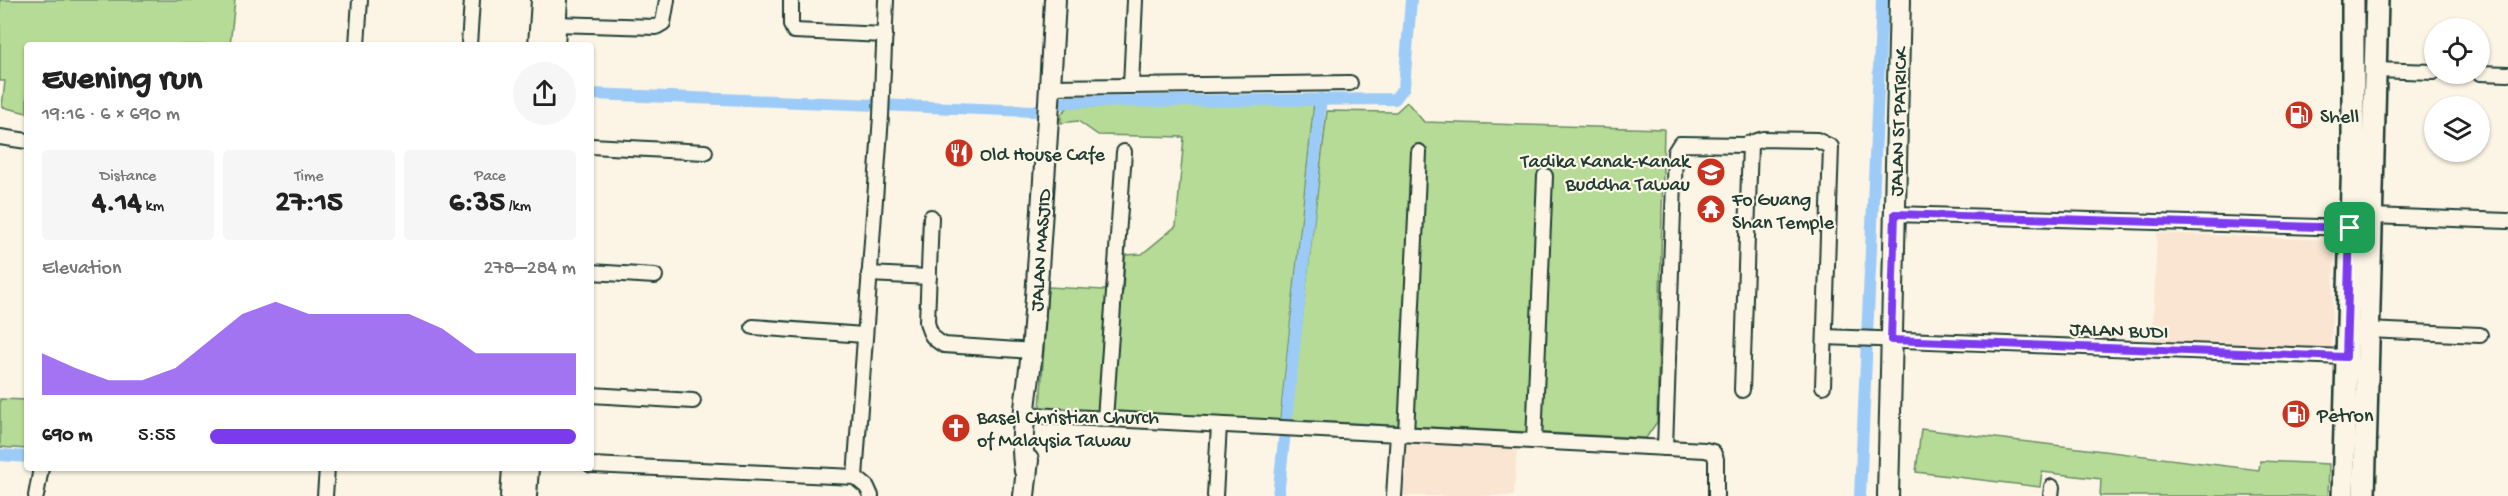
<!DOCTYPE html>
<meta charset="utf-8">
<style>
:root{--surface:#fff;--page:#f6f6f6;--text:#222;--muted:#767676;--accent:#7c3aed}
body{margin:0;font-family:"Gochi Hand",sans-serif;background:var(--page);color:var(--text);height:100vh;display:flex;flex-direction:column;font-size:22px;white-space:nowrap}
*{box-sizing:border-box;margin:0}
p{font-size:20px;color:var(--muted)}
.icon{flex:none;width:33px;height:33px;fill:none;stroke:currentColor;stroke-width:2;stroke-linecap:round;stroke-linejoin:round}
.map{position:relative;flex:1;overflow:hidden}
.drawer{position:absolute;left:24px;top:42px;width:570px;height:429px;display:flex;flex-direction:column;background:var(--surface);border-radius:6px;box-shadow:0 2px 4px #0004}
.drawer>*{flex:none}
.buttons{position:absolute;left:2424px;top:18px;display:grid;gap:12px}
.buttons a{display:grid;place-items:center;width:66px;height:66px;border-radius:50%;background:var(--surface);box-shadow:0 2px 4px #0004;font-size:30px}
.pin{position:absolute;display:grid;place-items:center;width:51px;height:51px;color:#fff;margin:-26px;border-radius:12px;box-shadow:0 3px 9px #0006}
.round{display:grid;place-items:center;flex:none;width:63px;height:63px;border-radius:32px;background:var(--page)}
.summary{display:flex;align-items:center;justify-content:space-between;height:102px;padding:0 18px}
h1{font-size:33px;font-weight:700;line-height:45px}
.stats{display:grid;grid-template-columns:repeat(3,1fr);gap:9px;height:102px;padding:6px 18px}
.stats div{display:grid;align-content:center;border-radius:6px;background:var(--page);text-align:center}
.stats b{font-size:30px;font-weight:700}
.stats small{font-size:16px;font-weight:400}
.stats p{font-size:16px}
.chart{height:168px;padding:12px 18px}
.chart p{display:flex;justify-content:space-between}
.chart svg{width:100%;height:108px;margin-top:6px;fill:var(--accent);opacity:.7}
ul{padding:0 18px;list-style:none;font-size:20px}
li{display:grid;grid-template-columns:96px 72px 1fr;align-items:center;height:45px}
li i{height:15px;border-radius:8px;background:var(--accent)}
.map>svg:first-child{display:block}
</style>
<div class="map">
<svg width="2508" height="496" viewBox="0 0 2508 496">
<rect width="100%" height="100%" fill="#fcf5e5"/>
<filter id="ink" filterUnits="userSpaceOnUse"><feTurbulence type="fractalNoise" baseFrequency=".0167" numOctaves="2"/><feDisplacementMap in="SourceGraphic" scale="12" xChannelSelector="R" yChannelSelector="G"/><feConvolveMatrix kernelMatrix="1 2 1 2 8 2 1 2 1" color-interpolation-filters="sRGB"/></filter>
<g filter="url(#ink)">
<g fill="#fae5d3">
<path d="M 2157,233 L 2335,240 L 2331,350 L 2152,343 Z"/>
<path d="M 1404,442 L 1517,449 L 1514,496 L 1400,496 Z"/>
</g>
<g fill="#b6db96" stroke="#6a8c65" stroke-width="1.5">
<path d="M 0,0 L 235,0 L 230,45 L 27,45 L 27,113 L 2,107 L 5,81 L 0,81 Z"/>
<path d="M 1407,102 L 1424,122 L 1664,129 L 1657,422 L 1646,438 L 1290,420 L 1327,111 L 1396,112 Z"/>
<path d="M 1314,103 L 1280,420 L 1040,408 L 1048,287 L 1123,291 L 1125,255 L 1142,254 L 1176,226 L 1184,137 L 1098,135 L 1078,121 L 1061,123 L 1061,114 L 1068,107 Z"/>
<path d="M 0,399 L 27,400 L 27,449 L 0,447 Z"/>
<path d="M 1921,429 L 2259,470 L 2260,461 L 2329,464 L 2328,496 L 2100,496 L 2101,479 L 2042,472 L 2040,487 L 1916,472 Z"/>
</g>
<g fill="none" stroke-linecap="round" stroke-linejoin="round">
<g stroke="#9dcbf8" stroke-width="12">
<path d="M 591,94 L 1033,111 L 1067,102 L 1395,99 L 1404,87 L 1411,0"/>
<path d="M 0,455 L 27,457"/>
<path d="M 1278,496 L 1321,99"/>
<path d="M 1860,496 L 1882,0"/>
</g>
<g stroke="#1f3d34" stroke-width="18">
<g id="street">
<path d="M 791,0 L 791,25 L 794,31 L 885,35"/>
<path d="M 555,24 L 656,27 L 663,23 L 667,0"/>
<path d="M 357,45 L 360,0"/>
<path d="M 469,45 L 472,0"/>
<path d="M 2374,70 L 2434,72"/>
<path d="M 2480,73 L 2508,74"/>
<path d="M 1131,86 L 1135,0"/>
<path d="M 1051,87 L 1350,83"/>
<path d="M 0,137 L 27,141"/>
<path d="M 591,146 L 705,152"/>
<path d="M 1895,214 L 2350,228"/>
<path d="M 2371,216 L 2508,221"/>
<path d="M 931,217 L 927,322 C 930,335 933,339 944,345 L 1033,351"/>
<path d="M 591,272 L 655,276"/>
<path d="M 869,274 L 929,277"/>
<path d="M 753,327 L 864,335"/>
<path d="M 2367,330 L 2480,335"/>
<path d="M 1825,337 L 2346,357"/>
<path d="M 1742,390 L 1750,144"/>
<path d="M 591,395 L 693,401"/>
<path d="M 1032,415 L 1705,450 L 1713,452 L 1716,459 L 1716,496"/>
<path d="M 1105,419 L 1124,152"/>
<path d="M 1406,434 L 1419,152"/>
<path d="M 1534,441 L 1545,176"/>
<path d="M 1665,448 L 1675,152 L 1680,144 L 1744,145 L 1763,139 L 1817,140 L 1831,147 L 1823,386"/>
<path d="M 591,465 L 855,477 L 867,487 L 871,496"/>
<path d="M 855,477 L 881,116 L 886,0"/>
<path d="M 36,496 L 41,468"/>
<path d="M 325,496 L 327,468"/>
<path d="M 1215,496 L 1219,425"/>
<path d="M 1394,496 L 1398,434"/>
<path d="M 2051,496 L 2052,487"/>
</g>
</g>
<g stroke="#1f3d34" stroke-width="24">
<g id="secondary">
<path d="M 539,45 L 542,0"/>
<path d="M 554,45 L 557,0"/>
<path d="M 1025,471 C 1018,430 1030,382 1033,340 C 1041,227 1049,113 1055,0"/>
<path d="M 511,496 L 513,468"/>
<path d="M 526,496 L 528,468"/>
<path d="M 1024,496 L 1028,460"/>
<path d="M 1888,496 L 1900,0"/>
</g>
</g>
<g stroke="#1f3d34" stroke-width="26">
<g id="primary">
<path d="M 2343,496 L 2353,153 L 2353,0"/>
<path d="M 2364,496 L 2377,0"/>
</g>
</g>
<use href="#street" stroke="#fcf5e5" stroke-width="14"/>
<use href="#secondary" stroke="#fcf5e5" stroke-width="20"/>
<use href="#primary" stroke="#fcf5e5" stroke-width="21"/>
</g>
</g>
<g fill="none" stroke-linecap="round" stroke-linejoin="round" filter="url(#ink)">
<g stroke="#fff" stroke-width="12">
<path id="route" d="M 1895,214 L 2350,228 L 2346,357 L 1891,340 Z"/>
</g>
<use href="#route" stroke="#7c3aed" stroke-width="8"/>
</g>
<defs>
<g id="fuel-disc" transform="scale(1.5)"><circle r="9.5" fill="#c8321e" stroke="#fcf5e5"/><path d="M-5.5-6h7V0h2V4h1.3V-2.5L3-4.5l.8-.8L6-3V5H2.5V1h-1V6h-7ZM-4.2-4.7v3.2H.2V-4.7Z" fill="#fff"/></g>
<g id="restaurant-disc" transform="scale(1.5)"><circle r="9.5" fill="#c8321e" stroke="#fcf5e5"/><path d="M-5-6h1v4h1v-4h1v4h1v-4h1v5L-1.5 .5V6h-2V.5L-5-1ZM5-6V6H3V1.5H1.5Q1.5-4 5-6Z" fill="#fff"/></g>
<g id="school-disc" transform="scale(1.5)"><circle r="9.5" fill="#c8321e" stroke="#fcf5e5"/><path d="M0-5L7-2L0 1L-7-2ZM-4 1L0 2.5L4 1V4Q0 6-4 4Z" fill="#fff"/></g>
<g id="temple-disc" transform="scale(1.5)"><circle r="9.5" fill="#c8321e" stroke="#fcf5e5"/><path d="M0-6L5-2H3V0L6.5 2.5H4V6H1.5V3h-3V6H-4V2.5H-6.5L-3 0V-2H-5Z" fill="#fff"/></g>
<g id="church-disc" transform="scale(1.5)"><circle r="9.5" fill="#c8321e" stroke="#fcf5e5"/><path d="M-1.2-6h2.4v3.5h3.3v2.4h-3.3V6h-2.4V-.1h-3.3v-2.4h3.3Z" fill="#fff"/></g>
</defs>
<g fill-rule="evenodd">
<use href="#fuel-disc" x="2299" y="115"/>
<use href="#restaurant-disc" x="959" y="153"/>
<use href="#school-disc" x="1711" y="172"/>
<use href="#temple-disc" x="1711" y="209"/>
<use href="#fuel-disc" x="2296" y="414"/>
<use href="#church-disc" x="956" y="428"/>
</g>
<g text-anchor="middle" stroke-width="4.5" stroke-linejoin="round" paint-order="stroke">
<g font-size="20" fill="#1f3d34" stroke="#fcf5e5" text-anchor="start">
<text x="2320" y="122">Shell</text>
<text x="980" y="160">Old House Cafe</text>
<text x="1690" y="167" text-anchor="end">Tadika Kanak-Kanak<tspan x="1690" dy="23">Buddha Tawau</tspan></text>
<text x="1732" y="205">Fo Guang<tspan x="1732" dy="23">Shan Temple</tspan></text>
<text x="2317" y="421">Petron</text>
<text x="977" y="423">Basel Christian Church<tspan x="977" dy="23">of Malaysia Tawau</tspan></text>
</g>
<g font-size="20" fill="#1f3d34" stroke="#fcf5e5">
<text transform="translate(1897 122) rotate(-88)" y="7">JALAN ST PATRICK</text>
<text transform="translate(1039 250) rotate(-86)" y="7">JALAN MASJID</text>
<text transform="translate(2119 329) rotate(2)" y="7">JALAN BUDI</text>
</g>
</g>
</svg>
<div class="buttons">
<a><svg class="icon" aria-label="locate" viewBox="0 0 24 24"><circle cx="12" cy="12" r="6"/><path d="M12 2v4M12 18v4M2 12h4M18 12h4"/></svg></a>
<a><svg class="icon" aria-label="layers" viewBox="0 0 24 24"><path d="M12 4l9 5-9 5-9-5zM3 14l9 5 9-5"/></svg></a>
</div>
<div class="pin" style="left:2350px;top:228px;background:#1e9e55"><svg class="icon" aria-label="arrive" viewBox="0 0 24 24"><path d="M6 21V4h12l-3 4 3 4H6"/></svg></div>
<section class="drawer">
<div class="summary"><div><h1>Evening run</h1><p>19:16 · 6 × 690 m</p></div><a class="round"><svg class="icon" aria-label="share" viewBox="0 0 24 24"><path d="M12 15V3M7 8l5-5 5 5M5 13v7h14v-7"/></svg></a></div>
<div class="stats">
<div><p>Distance</p><b>4.14<small> km</small></b></div>
<div><p>Time</p><b>27:15</b></div>
<div><p>Pace</p><b>6:35<small> /km</small></b></div>
</div>
<div class="chart"><p><span>Elevation</span>278–284 m</p>
<svg viewBox="0 0 160 44" preserveAspectRatio="none"><path d="M0 44V27L10 33L20 38L30 38L40 33L50 22L60 11L70 6L80 11L90 11L100 11L110 11L120 17L130 27L140 27L150 27L160 27V44z"/></svg>
</div>
<ul>
<li><b>690 m</b>5:55<i style="width:100%"></i></li>
</ul>
</section>
</div>
